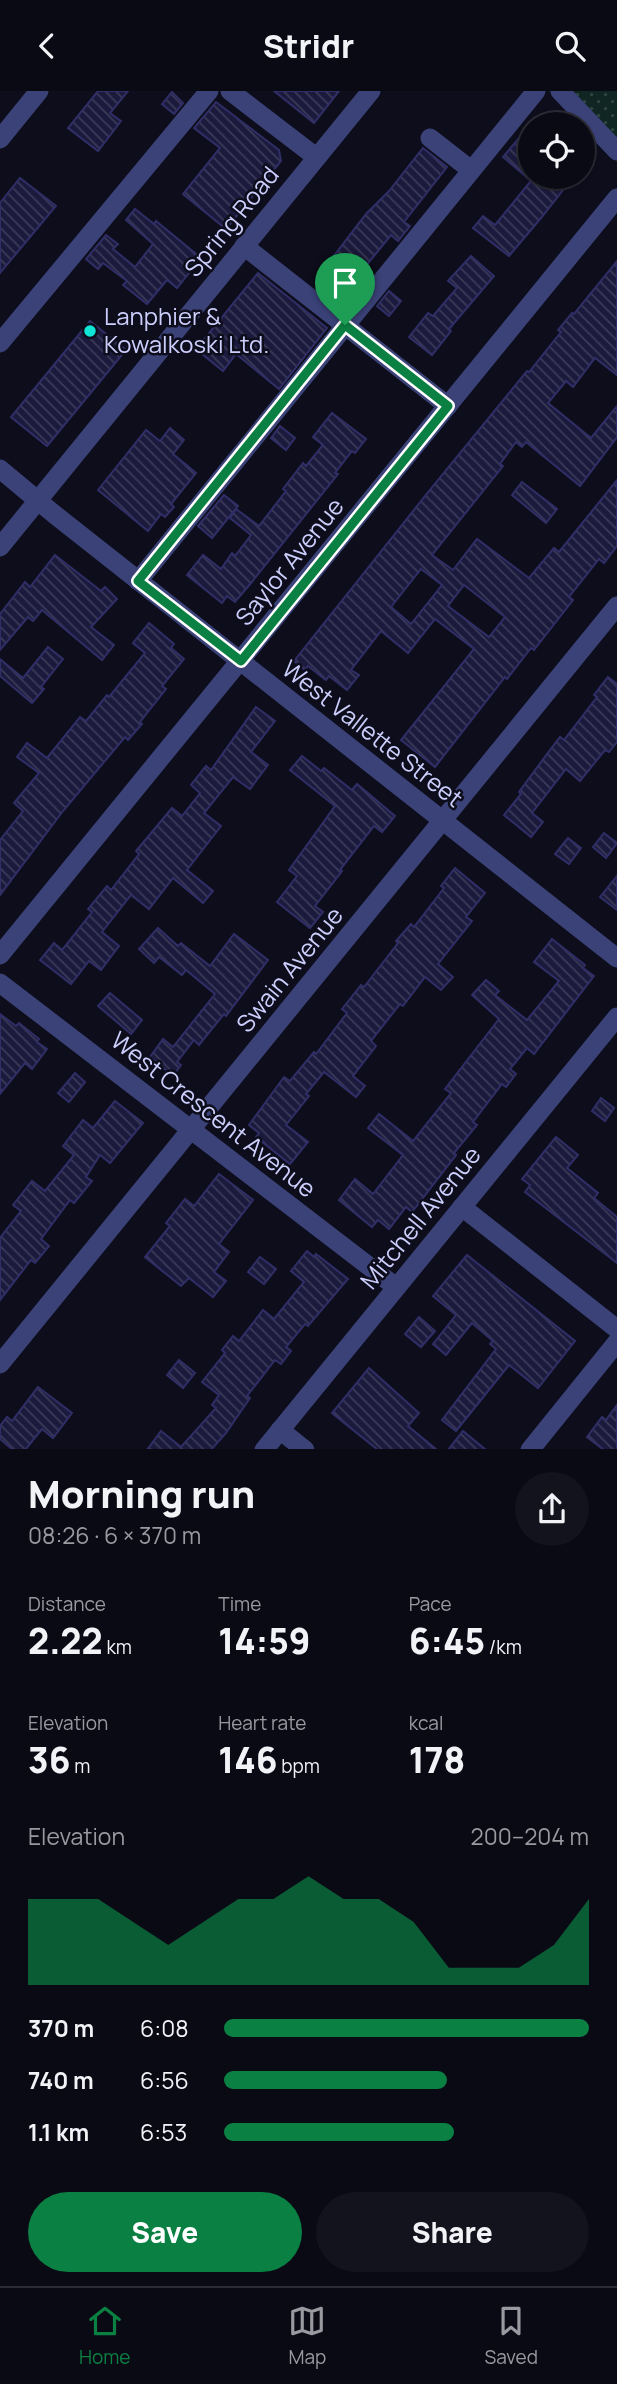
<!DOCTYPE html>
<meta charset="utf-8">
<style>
:root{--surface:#0a0a15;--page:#13131e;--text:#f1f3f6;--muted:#999aa0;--line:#2a2b34;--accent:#0b8043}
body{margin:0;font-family:Manrope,sans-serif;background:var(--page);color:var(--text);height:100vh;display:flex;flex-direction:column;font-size:26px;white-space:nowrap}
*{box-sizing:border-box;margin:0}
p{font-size:23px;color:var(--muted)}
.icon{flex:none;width:38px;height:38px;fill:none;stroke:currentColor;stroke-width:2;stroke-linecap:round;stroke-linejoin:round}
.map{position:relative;height:1358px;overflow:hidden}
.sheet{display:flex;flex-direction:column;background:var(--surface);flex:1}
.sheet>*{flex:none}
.tools{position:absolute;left:518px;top:21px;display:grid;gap:14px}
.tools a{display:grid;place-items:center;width:77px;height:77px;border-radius:50%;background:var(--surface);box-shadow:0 2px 5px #0004,0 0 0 2px var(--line);font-size:35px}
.pin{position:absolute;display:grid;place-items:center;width:60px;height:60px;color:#fff;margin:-72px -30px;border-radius:50% 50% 50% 0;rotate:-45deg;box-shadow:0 0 7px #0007}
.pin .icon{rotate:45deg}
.round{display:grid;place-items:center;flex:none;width:74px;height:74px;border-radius:37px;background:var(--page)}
.summary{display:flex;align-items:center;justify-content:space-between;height:119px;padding:0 28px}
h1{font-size:38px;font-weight:800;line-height:52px}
.metrics{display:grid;grid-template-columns:repeat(3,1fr);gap:10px;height:119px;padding:7px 28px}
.metrics div{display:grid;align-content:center}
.metrics b{font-size:35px;font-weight:800}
.metrics small{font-size:19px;font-weight:400}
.metrics p{font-size:19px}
.chart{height:196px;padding:14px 28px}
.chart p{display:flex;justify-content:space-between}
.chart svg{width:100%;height:126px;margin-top:7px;fill:var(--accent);opacity:.7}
.cta{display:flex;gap:14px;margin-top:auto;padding:14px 28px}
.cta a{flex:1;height:80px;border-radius:42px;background:var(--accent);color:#fff;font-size:28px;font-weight:800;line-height:80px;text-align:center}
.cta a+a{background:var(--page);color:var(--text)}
ul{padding:0 28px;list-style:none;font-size:23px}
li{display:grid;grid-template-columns:112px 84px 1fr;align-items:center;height:52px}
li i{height:18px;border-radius:9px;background:var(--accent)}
header{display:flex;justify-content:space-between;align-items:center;height:91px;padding:0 28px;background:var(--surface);font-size:32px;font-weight:800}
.menu{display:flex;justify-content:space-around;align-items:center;height:98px;border-top:2px solid var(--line);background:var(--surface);font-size:19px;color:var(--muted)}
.menu a{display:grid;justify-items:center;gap:4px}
.menu .selected{color:var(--accent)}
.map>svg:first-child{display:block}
</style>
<header><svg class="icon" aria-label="back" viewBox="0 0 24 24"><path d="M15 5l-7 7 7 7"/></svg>Stridr<svg class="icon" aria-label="search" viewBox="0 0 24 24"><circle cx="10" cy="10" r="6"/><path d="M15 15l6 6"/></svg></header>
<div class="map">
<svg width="617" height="1359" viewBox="0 0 617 1359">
<defs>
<pattern id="park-dots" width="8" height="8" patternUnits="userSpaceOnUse" patternTransform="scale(1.75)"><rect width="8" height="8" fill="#102622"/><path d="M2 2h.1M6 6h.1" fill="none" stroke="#324443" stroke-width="1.8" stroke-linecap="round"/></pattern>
<pattern id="building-back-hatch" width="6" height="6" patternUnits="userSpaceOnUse" patternTransform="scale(1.75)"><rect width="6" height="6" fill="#1c1a3c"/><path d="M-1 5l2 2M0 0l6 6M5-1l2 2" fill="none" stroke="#3c3a59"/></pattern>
</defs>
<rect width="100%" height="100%" fill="#0d0d1c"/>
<path fill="url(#park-dots)" d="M 549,0 L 617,0 L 617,71 Z"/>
<g fill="url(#building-back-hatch)" stroke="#302e66" stroke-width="2" fill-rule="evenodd">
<path d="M 98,0 L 128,0 L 110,22 L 121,30 L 98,60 L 68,37 Z"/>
<path d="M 274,0 L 339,0 L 314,32 Z"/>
<path d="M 172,1 L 183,12 L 174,23 L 162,13 Z"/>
<path d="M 216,11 L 279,59 L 281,70 L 226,138 L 183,103 L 220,57 L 194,37 Z"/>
<path d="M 530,34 L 530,89 L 503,66 Z"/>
<path d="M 423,57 L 447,76 L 404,131 L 410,135 L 398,150 L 391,144 L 361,181 L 369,187 L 359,198 L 330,174 L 335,168 L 333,166 L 366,123 L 389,100 Z"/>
<path d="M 534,86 L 570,86 L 564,92 L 567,94 L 541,127 L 509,165 L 473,137 L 483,125 L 495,134 Z"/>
<path d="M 20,87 L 56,115 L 0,182 L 0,112 Z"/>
<path d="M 135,118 L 154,133 L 156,130 L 201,167 L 177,197 L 167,189 L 147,213 L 123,194 L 127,190 L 103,172 L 98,178 L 86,168 L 106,144 L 118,153 L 113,158 L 135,176 L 153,153 L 126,129 Z"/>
<path d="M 471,165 L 494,185 L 449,238 L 451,240 L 432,264 L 409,246 L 428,222 L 433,225 L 457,197 L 448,190 Z"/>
<path d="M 617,170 L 617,284 L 595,267 L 573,296 L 566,290 L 548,312 L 591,347 L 617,315 L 617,346 L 580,395 L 526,351 L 522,356 L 516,351 L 500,373 L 503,375 L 432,464 L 453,479 L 477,448 L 529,487 L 554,457 L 559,461 L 617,389 L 617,455 L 604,472 L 599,468 L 569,506 L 573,509 L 534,559 L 531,557 L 507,588 L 505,586 L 435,676 L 401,649 L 474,558 L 435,528 L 408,562 L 381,540 L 351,579 L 359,584 L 347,599 L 329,585 L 326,589 L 308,575 L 305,579 L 294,570 L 429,400 L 527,280 L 529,281 L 561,241 L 558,239 L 572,222 L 574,223 ZM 421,478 L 442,494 L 411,533 L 391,516 ZM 464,494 L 505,526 L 489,546 L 448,515 Z"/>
<path d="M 258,182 L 327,237 L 279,298 L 236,263 L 223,280 L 196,258 Z"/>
<path d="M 389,200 L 401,210 L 389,225 L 377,215 Z"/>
<path d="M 90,230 L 126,259 L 47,355 L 11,326 Z"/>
<path d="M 332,322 L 366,348 L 355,362 L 352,360 L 335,382 L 338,383 L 251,492 L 235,511 L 227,505 L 222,512 L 187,484 L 203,464 L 221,478 L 232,462 L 235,465 L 251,444 L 230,427 L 236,418 L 259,435 L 286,400 L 283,398 L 303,372 L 306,375 L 323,354 L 313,346 Z"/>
<path d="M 280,335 L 295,347 L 286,359 L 271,347 Z"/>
<path d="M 170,337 L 184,349 L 173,363 L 196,382 L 171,413 L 174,416 L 165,426 L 161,423 L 148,440 L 98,399 L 146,339 L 160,350 Z"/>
<path d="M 522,391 L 557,418 L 546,432 L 512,404 Z"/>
<path d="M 224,404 L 238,415 L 212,447 L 198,435 Z"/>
<path d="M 55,464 L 101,500 L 105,496 L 117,508 L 91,536 L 114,554 L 102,569 L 42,519 L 33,530 L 28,526 L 0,559 L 0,523 L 25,491 L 30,496 Z"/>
<path d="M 149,532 L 174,553 L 171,557 L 184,568 L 162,595 L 166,598 L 140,631 L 142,633 L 128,649 L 125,646 L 63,720 L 0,804 L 0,749 L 23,720 L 14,712 L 39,682 L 17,666 L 27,652 L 47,667 L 80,626 L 86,630 L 107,604 L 109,606 L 145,562 L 133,552 Z"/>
<path d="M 48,556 L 63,568 L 41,596 L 44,598 L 32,612 L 0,585 L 0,568 L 23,587 Z"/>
<path d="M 608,586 L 617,593 L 617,651 L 609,661 L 605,659 L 580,690 L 566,678 L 532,722 L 543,731 L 531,746 L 504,724 L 521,703 L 519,701 L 547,663 L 560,646 L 564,649 L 597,606 L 594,604 Z"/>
<path d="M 256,616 L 275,630 L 251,661 L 268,674 L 250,698 L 233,686 L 204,722 L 221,735 L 187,779 L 213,800 L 203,812 L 173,787 L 149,818 L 131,804 L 102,841 L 119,855 L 101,879 L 89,870 L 71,893 L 40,869 L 54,852 L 62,859 L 92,821 L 88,818 L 107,795 L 111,799 L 139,763 L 136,760 L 172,717 L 182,725 L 200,702 L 191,694 L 206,675 L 211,679 Z"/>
<path d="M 302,665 L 321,680 L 324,677 L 352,699 L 357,693 L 395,725 L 382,741 L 374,735 L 340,779 L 342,780 L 315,815 L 323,821 L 310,837 L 277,811 L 297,785 L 289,779 L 335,715 L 290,679 Z"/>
<path d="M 604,742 L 617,752 L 606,767 L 593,756 Z"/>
<path d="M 568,747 L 581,757 L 569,773 L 555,763 Z"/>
<path d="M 455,777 L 485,802 L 466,826 L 472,830 L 438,873 L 453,886 L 441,899 L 425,886 L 403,915 L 400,913 L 371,950 L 376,955 L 353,985 L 365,995 L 356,1006 L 324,981 L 306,1003 L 309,1005 L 286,1034 L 308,1051 L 290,1073 L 256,1046 L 259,1042 L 249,1034 L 284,986 L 290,990 L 314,961 L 316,963 L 347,922 L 342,918 L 361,894 L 364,896 L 398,852 L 396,850 L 411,833 L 414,836 L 444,797 L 441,795 Z"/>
<path d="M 617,785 L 617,819 L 600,806 Z"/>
<path d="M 158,837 L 178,855 L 181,852 L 210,875 L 234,843 L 268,869 L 226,925 L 224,923 L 199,954 L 194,949 L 177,971 L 181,974 L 173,985 L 150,966 L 163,948 L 173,956 L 215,903 L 186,879 L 182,884 L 159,866 L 154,872 L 139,858 Z"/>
<path d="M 552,848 L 585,874 L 583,877 L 594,885 L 534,963 L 527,957 L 510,978 L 516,983 L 506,996 L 502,993 L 473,1031 L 477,1034 L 454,1062 L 456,1064 L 412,1121 L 406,1116 L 389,1138 L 378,1129 L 372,1136 L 339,1109 L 355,1088 L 373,1103 L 403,1064 L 368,1037 L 379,1023 L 413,1050 L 451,1002 L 445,998 L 499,928 L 472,904 L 486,889 L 499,900 L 495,904 L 527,929 L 559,890 L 534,871 Z"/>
<path d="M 110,902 L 142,929 L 131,943 L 98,915 Z"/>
<path d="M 0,923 L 16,935 L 19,932 L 39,948 L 37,951 L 47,958 L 32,978 L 25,972 L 0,1003 Z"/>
<path d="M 75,982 L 85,991 L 69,1011 L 58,1002 Z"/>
<path d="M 601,1007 L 614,1017 L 605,1030 L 592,1020 Z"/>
<path d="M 115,1010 L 143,1032 L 110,1072 L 100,1064 L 86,1086 L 92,1090 L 74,1112 L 70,1109 L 41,1148 L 49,1155 L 35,1172 L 31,1169 L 0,1209 L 0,1147 L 21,1120 L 13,1114 L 32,1090 L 45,1100 L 74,1064 L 63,1055 L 83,1029 L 93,1037 Z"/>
<path d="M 556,1046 L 578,1064 L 567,1077 L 598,1102 L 594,1107 L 617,1126 L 617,1172 L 525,1101 L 530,1094 L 522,1088 Z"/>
<path d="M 219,1083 L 253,1109 L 219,1153 L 229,1161 L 214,1181 L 226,1190 L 213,1206 L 189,1187 L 181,1195 L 145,1166 L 170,1135 L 166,1132 L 185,1108 L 194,1115 Z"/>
<path d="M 307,1160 L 314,1166 L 316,1163 L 348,1188 L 308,1235 L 305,1233 L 286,1256 L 291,1260 L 281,1273 L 275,1269 L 247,1305 L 250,1307 L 226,1342 L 211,1359 L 147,1359 L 161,1340 L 181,1356 L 216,1317 L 212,1314 L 219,1304 L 202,1291 L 225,1262 L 222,1259 L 233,1245 L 239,1250 L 263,1219 L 274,1228 L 304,1191 L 291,1180 Z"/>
<path d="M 467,1164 L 575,1250 L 538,1297 L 509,1274 L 456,1340 L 442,1329 L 496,1258 L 490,1253 L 493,1250 L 472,1232 L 446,1264 L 433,1253 L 456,1224 L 433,1205 Z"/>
<path d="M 260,1166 L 276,1178 L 264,1193 L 248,1181 Z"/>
<path d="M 419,1226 L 435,1240 L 421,1256 L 405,1243 Z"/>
<path d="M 179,1269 L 195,1282 L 183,1297 L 167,1284 Z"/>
<path d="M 369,1277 L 419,1322 L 408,1335 L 437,1359 L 378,1359 L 332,1322 Z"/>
<path d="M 38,1296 L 72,1322 L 53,1347 L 42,1338 L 25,1359 L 13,1359 L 0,1348 L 0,1335 L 7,1326 L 12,1330 Z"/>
<path d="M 617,1314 L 617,1359 L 604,1359 L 587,1346 L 602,1326 L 606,1329 Z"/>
<path d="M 463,1340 L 486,1359 L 448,1359 Z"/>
</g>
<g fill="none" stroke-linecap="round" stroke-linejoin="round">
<g stroke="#3b4278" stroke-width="19">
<path d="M 230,0 L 316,66"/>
<path d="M 560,0 L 617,60"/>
<path d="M 430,47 L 471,79"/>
<path d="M 0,48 L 39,0"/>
<path d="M 244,155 L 448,315"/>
<path d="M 0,252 L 209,0"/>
<path d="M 0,378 L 54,423 L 617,867"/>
<path d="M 0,456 L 371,0"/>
<path d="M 138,490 L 536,0"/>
<path d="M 0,864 L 617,107"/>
<path d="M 0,892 L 396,1196"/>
<path d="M 462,1116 L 617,1238"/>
<path d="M 0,1273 L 617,515"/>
<path d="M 280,1339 L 305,1359"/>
<path d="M 264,1359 L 617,926"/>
<path d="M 530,1359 L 617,1251"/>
</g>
</g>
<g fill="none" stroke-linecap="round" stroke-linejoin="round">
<g stroke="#fff" stroke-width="14">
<path id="route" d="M 345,234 L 448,315 L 241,570 L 138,490 Z"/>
</g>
<use href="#route" stroke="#0b8043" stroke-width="9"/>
</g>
<circle fill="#0fe4d7" stroke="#0d0d1c" stroke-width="2.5" cx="90" cy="240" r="7"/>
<g text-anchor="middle" stroke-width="5" stroke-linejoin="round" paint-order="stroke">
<g font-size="24" fill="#cccefc" stroke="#0d0d1c">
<text transform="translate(232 131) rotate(-51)" y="8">Spring Road</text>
<text transform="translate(290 471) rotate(-51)" y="8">Saylor Avenue</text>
<text transform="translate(372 643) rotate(38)" y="8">West Vallette Street</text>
<text transform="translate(290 879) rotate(-51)" y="8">Swain Avenue</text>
<text transform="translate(213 1024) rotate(38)" y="8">West Crescent Avenue</text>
<text transform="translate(421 1127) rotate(-51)" y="8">Mitchell Avenue</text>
</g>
<g font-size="24" fill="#cccefc" stroke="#0d0d1c" text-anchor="start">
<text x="104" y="234">Lanphier &amp;<tspan x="104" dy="28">Kowalkoski Ltd.</tspan></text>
</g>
</g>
</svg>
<div class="tools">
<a><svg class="icon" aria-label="locate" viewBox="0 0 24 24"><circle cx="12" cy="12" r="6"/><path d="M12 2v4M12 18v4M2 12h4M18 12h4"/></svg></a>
</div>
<div class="pin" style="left:345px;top:234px;background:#1e9e55"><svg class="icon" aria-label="arrive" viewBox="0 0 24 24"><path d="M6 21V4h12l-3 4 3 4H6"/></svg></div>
</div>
<section class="sheet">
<div class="summary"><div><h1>Morning run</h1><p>08:26 · 6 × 370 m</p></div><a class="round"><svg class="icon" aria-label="share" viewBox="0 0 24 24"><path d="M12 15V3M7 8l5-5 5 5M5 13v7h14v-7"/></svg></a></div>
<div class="metrics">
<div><p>Distance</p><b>2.22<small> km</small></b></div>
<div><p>Time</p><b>14:59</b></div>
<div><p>Pace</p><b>6:45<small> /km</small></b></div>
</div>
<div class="metrics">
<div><p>Elevation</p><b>36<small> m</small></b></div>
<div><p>Heart rate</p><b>146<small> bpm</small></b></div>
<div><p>kcal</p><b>178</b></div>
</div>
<div class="chart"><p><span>Elevation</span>200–204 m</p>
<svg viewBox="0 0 160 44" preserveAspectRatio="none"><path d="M0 44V14L10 14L20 14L30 22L40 30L50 22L60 14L70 14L80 6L90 14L100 14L110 22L120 38L130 38L140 38L150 30L160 14V44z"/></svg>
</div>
<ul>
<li><b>370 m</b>6:08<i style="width:100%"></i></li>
<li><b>740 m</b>6:56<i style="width:61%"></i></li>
<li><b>1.1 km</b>6:53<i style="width:63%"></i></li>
</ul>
<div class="cta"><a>Save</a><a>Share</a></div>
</section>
<nav class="menu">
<a class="selected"><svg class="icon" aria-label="home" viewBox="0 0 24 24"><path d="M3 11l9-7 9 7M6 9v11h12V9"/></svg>Home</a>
<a><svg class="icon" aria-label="map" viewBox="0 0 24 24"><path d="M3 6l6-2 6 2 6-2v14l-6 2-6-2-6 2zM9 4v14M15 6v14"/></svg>Map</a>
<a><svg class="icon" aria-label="saved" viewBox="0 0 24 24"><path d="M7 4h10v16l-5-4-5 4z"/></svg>Saved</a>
</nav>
